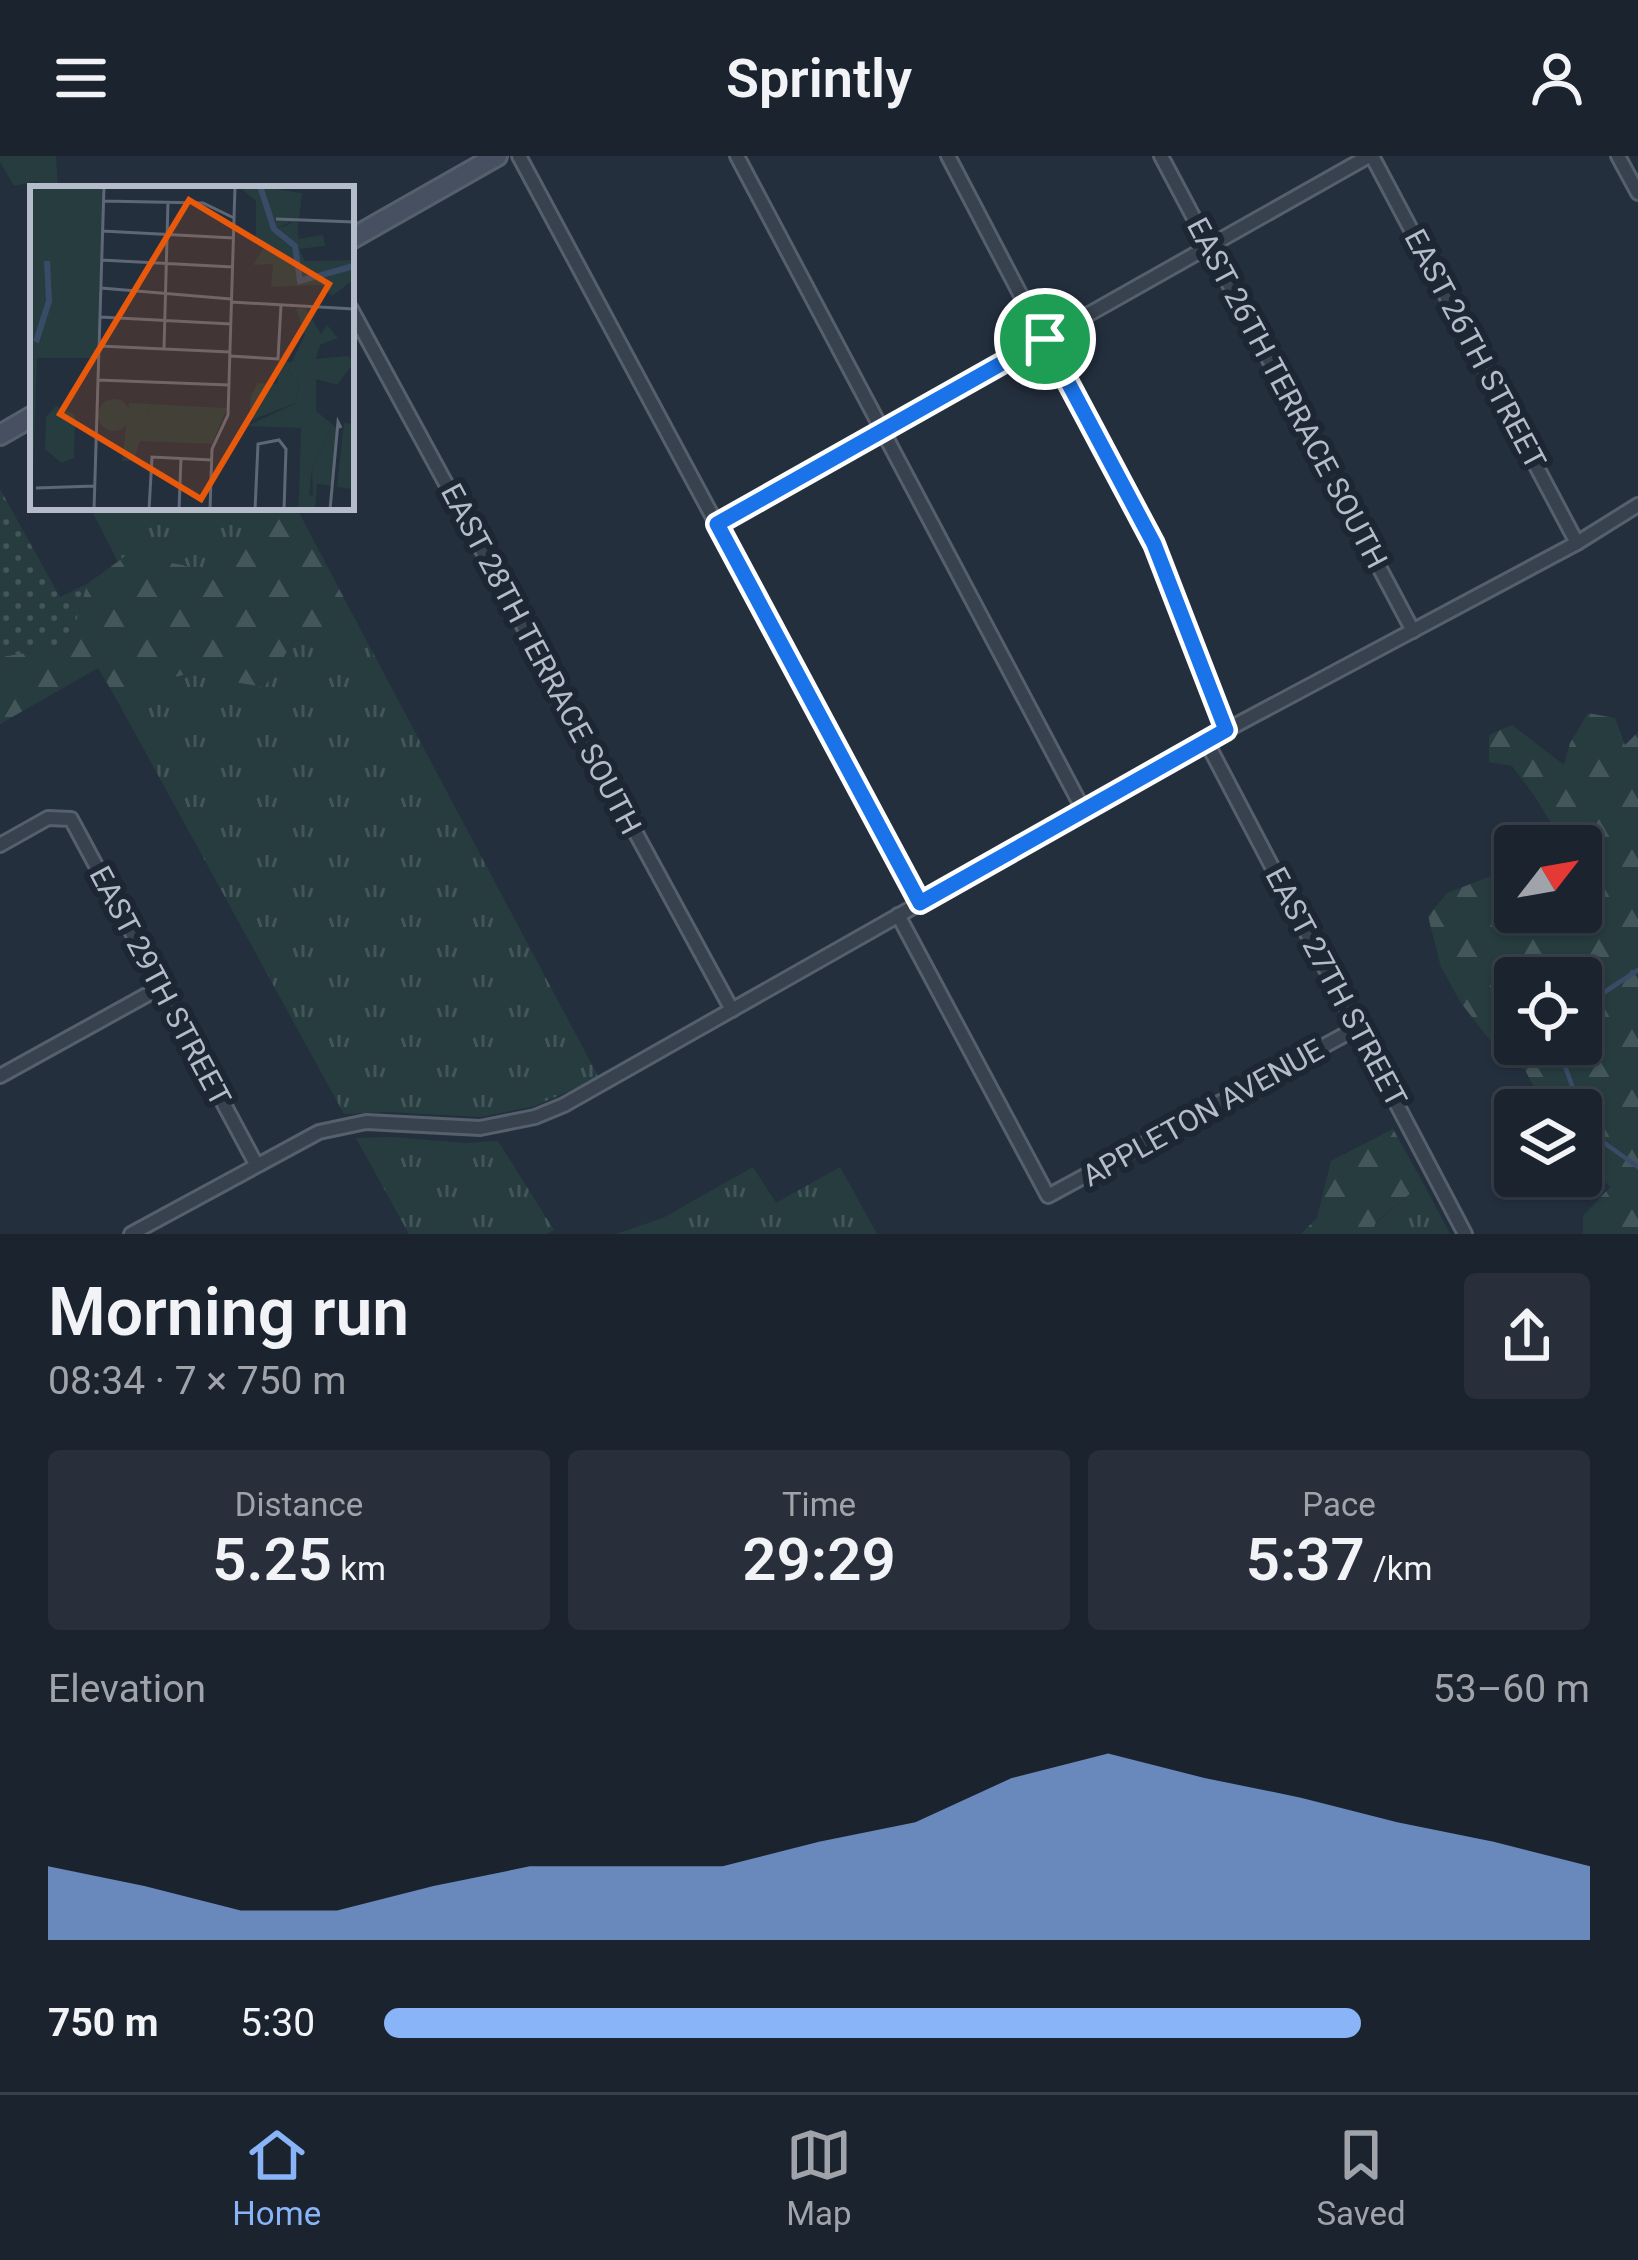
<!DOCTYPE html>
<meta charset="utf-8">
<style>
:root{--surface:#1b232e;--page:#282f3a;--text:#f1f3f6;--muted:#a0a4aa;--line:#39404a;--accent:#8ab4f8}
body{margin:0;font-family:Roboto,sans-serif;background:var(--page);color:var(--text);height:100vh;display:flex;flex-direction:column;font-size:45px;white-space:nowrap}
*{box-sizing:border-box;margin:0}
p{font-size:39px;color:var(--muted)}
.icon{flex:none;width:66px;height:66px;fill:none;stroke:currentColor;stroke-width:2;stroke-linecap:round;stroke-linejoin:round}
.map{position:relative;height:1078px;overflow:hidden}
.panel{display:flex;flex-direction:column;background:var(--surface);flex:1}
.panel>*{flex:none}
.needle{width:78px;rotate:59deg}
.fabs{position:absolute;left:1494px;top:669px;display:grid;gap:24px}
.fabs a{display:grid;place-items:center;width:108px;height:108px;border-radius:12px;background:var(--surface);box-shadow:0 3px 9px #0004,0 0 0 3px var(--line);font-size:60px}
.pin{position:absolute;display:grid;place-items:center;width:102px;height:102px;color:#fff;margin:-51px;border:6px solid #fff;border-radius:50%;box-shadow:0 3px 12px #0007}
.round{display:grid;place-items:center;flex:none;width:126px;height:126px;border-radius:12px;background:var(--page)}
.head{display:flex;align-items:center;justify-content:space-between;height:204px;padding:0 48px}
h1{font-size:66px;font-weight:600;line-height:90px}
.stats{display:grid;grid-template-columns:repeat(3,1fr);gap:18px;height:204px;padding:12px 48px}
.stats div{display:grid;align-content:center;border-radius:12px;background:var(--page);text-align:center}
.stats b{font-size:60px;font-weight:600}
.stats small{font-size:33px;font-weight:400}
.stats p{font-size:33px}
.chart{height:336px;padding:24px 48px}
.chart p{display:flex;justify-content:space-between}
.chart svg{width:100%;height:216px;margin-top:12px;fill:var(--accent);opacity:.7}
ul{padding:0 48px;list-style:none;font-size:39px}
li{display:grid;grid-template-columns:192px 144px 1fr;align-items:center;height:90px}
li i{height:30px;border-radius:15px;background:var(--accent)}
header{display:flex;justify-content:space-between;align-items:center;height:156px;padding:0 48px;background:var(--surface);font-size:54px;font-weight:600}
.tabs{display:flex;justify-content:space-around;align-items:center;height:168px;border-top:3px solid var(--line);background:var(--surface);font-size:33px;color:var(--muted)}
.tabs a{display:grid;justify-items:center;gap:6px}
.tabs .selected{color:var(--accent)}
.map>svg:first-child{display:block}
</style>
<header><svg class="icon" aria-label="menu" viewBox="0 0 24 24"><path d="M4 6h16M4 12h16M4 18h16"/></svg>Sprintly<svg class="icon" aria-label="person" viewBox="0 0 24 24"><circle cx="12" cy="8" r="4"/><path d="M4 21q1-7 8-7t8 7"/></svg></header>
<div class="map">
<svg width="1638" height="1078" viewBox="0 0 1638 1078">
<defs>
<pattern id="grass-tufts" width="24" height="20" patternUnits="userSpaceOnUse" patternTransform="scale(3)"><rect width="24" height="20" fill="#263c3f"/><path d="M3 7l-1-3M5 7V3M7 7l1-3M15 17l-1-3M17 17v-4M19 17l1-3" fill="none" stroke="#435659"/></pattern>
<pattern id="forest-firs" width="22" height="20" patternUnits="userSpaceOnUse" patternTransform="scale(3)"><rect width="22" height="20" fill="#263c3f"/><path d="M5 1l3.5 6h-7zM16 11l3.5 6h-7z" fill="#435659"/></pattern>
<pattern id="garden-dots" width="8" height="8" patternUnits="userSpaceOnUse" patternTransform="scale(3)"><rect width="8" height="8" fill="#263c3f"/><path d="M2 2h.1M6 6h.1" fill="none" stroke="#435659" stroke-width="1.8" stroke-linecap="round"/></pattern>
</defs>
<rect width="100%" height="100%" fill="#242f3e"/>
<g fill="url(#grass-tufts)">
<path d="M 90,351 L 296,351 L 297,353 L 258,361 L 240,385 L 220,427 L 183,409 L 127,399 L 118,406 Z"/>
<path d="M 364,480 L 599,922 L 535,950 L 481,961 L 387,956 L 344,958 L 113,537 L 187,518 L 264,531 L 294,485 Z"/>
<path d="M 392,981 L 466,987 L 498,985 L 554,1074 L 546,1078 L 409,1078 L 356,982 Z"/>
<path d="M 753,1011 L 776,1047 L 840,1011 L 877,1078 L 616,1078 L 663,1062 Z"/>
<path d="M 1423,1027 L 1450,1078 L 1372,1078 L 1376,1067 Z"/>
</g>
<g fill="url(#forest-firs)" fill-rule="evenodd">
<path d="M 297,353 L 364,480 L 294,485 L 264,531 L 187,518 L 113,537 L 98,512 L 0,568 L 0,501 L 69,490 L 87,428 L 127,399 L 183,409 L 220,427 L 240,385 L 258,361 Z"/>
<path d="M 1588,557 L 1615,562 L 1625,589 L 1638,576 L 1638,1078 L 1583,1078 L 1583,1060 L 1610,1031 L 1581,1000 L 1581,954 L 1546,954 L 1525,914 L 1496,892 L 1461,847 L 1441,811 L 1428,760 L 1447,737 L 1515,711 L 1515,756 L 1581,756 L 1581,690 L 1565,690 L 1534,639 L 1512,610 L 1489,606 L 1489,579 L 1512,569 L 1564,609 L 1570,587 ZM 1515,822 L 1581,822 L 1581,888 L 1515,888 Z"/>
<path d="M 1393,973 L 1423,1027 L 1376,1066 L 1372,1078 L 1301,1078 L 1317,1062 L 1331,1005 Z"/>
</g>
<path fill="url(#garden-dots)" d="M 0,333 L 60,441 L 87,428 L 69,490 L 0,501 Z"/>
<path fill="#263c3f" d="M 0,0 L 56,0 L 58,33 L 39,33 L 38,25 L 14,30 L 0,6 Z"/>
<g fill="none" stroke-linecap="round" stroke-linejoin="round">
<g stroke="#394c67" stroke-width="4.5">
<path d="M 1581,862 L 1588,847 L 1638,814"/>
<path d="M 1568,888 L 1562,902 L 1589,976 L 1638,1011"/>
</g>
<g stroke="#565f6c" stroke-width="18">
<g id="street">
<path d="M 519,0 L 920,747"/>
<path d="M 737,0 L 1084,655"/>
<path d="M 948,0 L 1131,350 L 1154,388 L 1226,575"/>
<path d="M 1161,0 L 1413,475"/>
<path d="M 1372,0 L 1577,387"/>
<path d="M 1618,0 L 1638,37"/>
<path d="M 351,153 L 732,854"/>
<path d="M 717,368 L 1369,0"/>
<path d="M 1206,585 L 1465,1078"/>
<path d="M 0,689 L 48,662 L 71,663 L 256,1008"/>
<path d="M 898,759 L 1048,1040 L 1357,872"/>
<path d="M 0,920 L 161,831"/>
<path d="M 131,1078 L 319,976 L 366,966 L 480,972 L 535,961 L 564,949 L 1206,585 L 1577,387 L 1638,349"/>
</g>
</g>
<g stroke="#565f6c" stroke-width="24">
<g id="secondary">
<path d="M 351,83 L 497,0"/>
<path d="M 0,279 L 33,260"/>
</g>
</g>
<use href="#street" stroke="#38414e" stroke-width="12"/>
<use href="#secondary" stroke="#465061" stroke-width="18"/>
</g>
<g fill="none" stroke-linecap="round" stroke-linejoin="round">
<g stroke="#fff" stroke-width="24">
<path id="route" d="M 1045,183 L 1154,388 L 1226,574 L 920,747 L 717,368 Z"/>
</g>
<use href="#route" stroke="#1a73e8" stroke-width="15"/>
</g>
<g text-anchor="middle" stroke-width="12" stroke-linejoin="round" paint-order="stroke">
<g font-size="30" fill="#b4bcc9" stroke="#1d2633">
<text transform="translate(1475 193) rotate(62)" y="10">EAST 26TH STREET</text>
<text transform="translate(1287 237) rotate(62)" y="10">EAST 26TH TERRACE SOUTH</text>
<text transform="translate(541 503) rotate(62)" y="10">EAST 28TH TERRACE SOUTH</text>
<text transform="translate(160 830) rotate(62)" y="10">EAST 29TH STREET</text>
<text transform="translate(1336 831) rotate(62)" y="10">EAST 27TH STREET</text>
<text transform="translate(1203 957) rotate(-29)" y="10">APPLETON AVENUE</text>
</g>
</g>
<g transform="translate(30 30)">
<rect width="324" height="324" fill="#242f3e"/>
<path d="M 0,0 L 73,0 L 67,172 L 7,172 L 2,321 ZM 226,0 L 272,7 L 267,52 L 260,36 L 246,43 ZM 250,176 L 263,176 L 258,184 L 269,198 L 266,217 L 219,235 L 221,209 L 228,197 L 247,198 ZM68 229a16 16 0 1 1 32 0a16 16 0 1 1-32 0ZM 121,218 L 197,222 L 182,258 L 109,255 ZM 314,237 L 324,238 L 324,324 L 322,303 L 307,301 ZM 303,239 L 309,244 L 303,300 L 287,298 L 285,324 L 268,324 L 269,311 L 283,309 L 282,282 Z" fill="#263c3f"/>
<path d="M 208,0 L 229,2 L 246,43 L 266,36 L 269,53 L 293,49 L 295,60 L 269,63 L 275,75 L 324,74 L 323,94 L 302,110 L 291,99 L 241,101 L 243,78 L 223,79 L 234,61 L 226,54 L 226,15 ZM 266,122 L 276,123 L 291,148 L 297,139 L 308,152 L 290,159 L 286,173 L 318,170 L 324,177 L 307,199 L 286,193 L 286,225 L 303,239 L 282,282 L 279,313 L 269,311 L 271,242 L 217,240 L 266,217 L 269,198 L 258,184 L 275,149 ZM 99,217 L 121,218 L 104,275 L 92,275 Z" fill="#263c3f"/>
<path d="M 26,220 L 45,229 L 44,272 L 31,277 L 15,263 L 16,231 Z" fill="#263c3f"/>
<path fill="none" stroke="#394c67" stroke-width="6" d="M 230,0 L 244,43 L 265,60 L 270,95 L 324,80M 6,156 L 19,115 L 17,75"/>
<path fill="none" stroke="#5e6776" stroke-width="3" d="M 73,15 L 173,17 L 204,32M 246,33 L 324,36M 72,45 L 204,52M 71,74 L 203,81M 71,102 L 201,113M 201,116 L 324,123M 70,131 L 201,138M 69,160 L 200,166M 134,163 L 138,16M 200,170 L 248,173 L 251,119M 68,194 L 199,199M 6,302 L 65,300M 64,324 L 74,0M 119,324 L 122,271 L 182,274M 149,324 L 151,272M 180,324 L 182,263 L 198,229 L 205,0M 225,324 L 228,258 L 249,254 L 256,263 L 254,324M 300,324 L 308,236 L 311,242"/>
<path fill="#e8590c" fill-opacity="0.15" stroke="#e8590c" stroke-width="6" d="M 159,14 L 299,98 L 171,313 L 30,228 Z"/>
<rect width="324" height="324" fill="none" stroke="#b4bcc9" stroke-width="6"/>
</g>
</svg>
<div class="fabs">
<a><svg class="needle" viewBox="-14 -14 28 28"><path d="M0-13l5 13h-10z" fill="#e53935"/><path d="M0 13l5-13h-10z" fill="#a0a4aa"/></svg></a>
<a><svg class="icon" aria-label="locate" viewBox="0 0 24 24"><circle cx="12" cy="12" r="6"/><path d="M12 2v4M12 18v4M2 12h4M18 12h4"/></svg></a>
<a><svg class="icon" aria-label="layers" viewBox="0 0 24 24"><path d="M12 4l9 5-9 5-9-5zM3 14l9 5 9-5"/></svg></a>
</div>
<div class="pin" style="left:1045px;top:183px;background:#1e9e55"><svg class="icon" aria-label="arrive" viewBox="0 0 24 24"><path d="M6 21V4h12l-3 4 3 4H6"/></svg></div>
</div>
<section class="panel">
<div class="head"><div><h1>Morning run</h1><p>08:34 · 7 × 750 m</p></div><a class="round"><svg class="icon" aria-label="share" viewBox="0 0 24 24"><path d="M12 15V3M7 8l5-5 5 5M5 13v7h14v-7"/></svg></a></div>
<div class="stats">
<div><p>Distance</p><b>5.25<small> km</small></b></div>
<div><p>Time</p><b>29:29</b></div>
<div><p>Pace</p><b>5:37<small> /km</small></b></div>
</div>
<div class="chart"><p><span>Elevation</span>53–60 m</p>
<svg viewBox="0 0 160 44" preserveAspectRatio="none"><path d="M0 44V29L10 33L20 38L30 38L40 33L50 29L60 29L70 29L80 24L90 20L100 11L110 6L120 11L130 15L140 20L150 24L160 29V44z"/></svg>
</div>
<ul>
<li><b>750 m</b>5:30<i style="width:81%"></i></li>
</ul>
</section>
<nav class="tabs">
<a class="selected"><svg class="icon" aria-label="home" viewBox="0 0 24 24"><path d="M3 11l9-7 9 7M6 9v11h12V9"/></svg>Home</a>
<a><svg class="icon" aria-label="map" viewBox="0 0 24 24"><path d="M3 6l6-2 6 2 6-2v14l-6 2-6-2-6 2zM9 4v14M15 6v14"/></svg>Map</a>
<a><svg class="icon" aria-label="saved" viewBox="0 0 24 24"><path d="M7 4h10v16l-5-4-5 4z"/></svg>Saved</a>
</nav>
